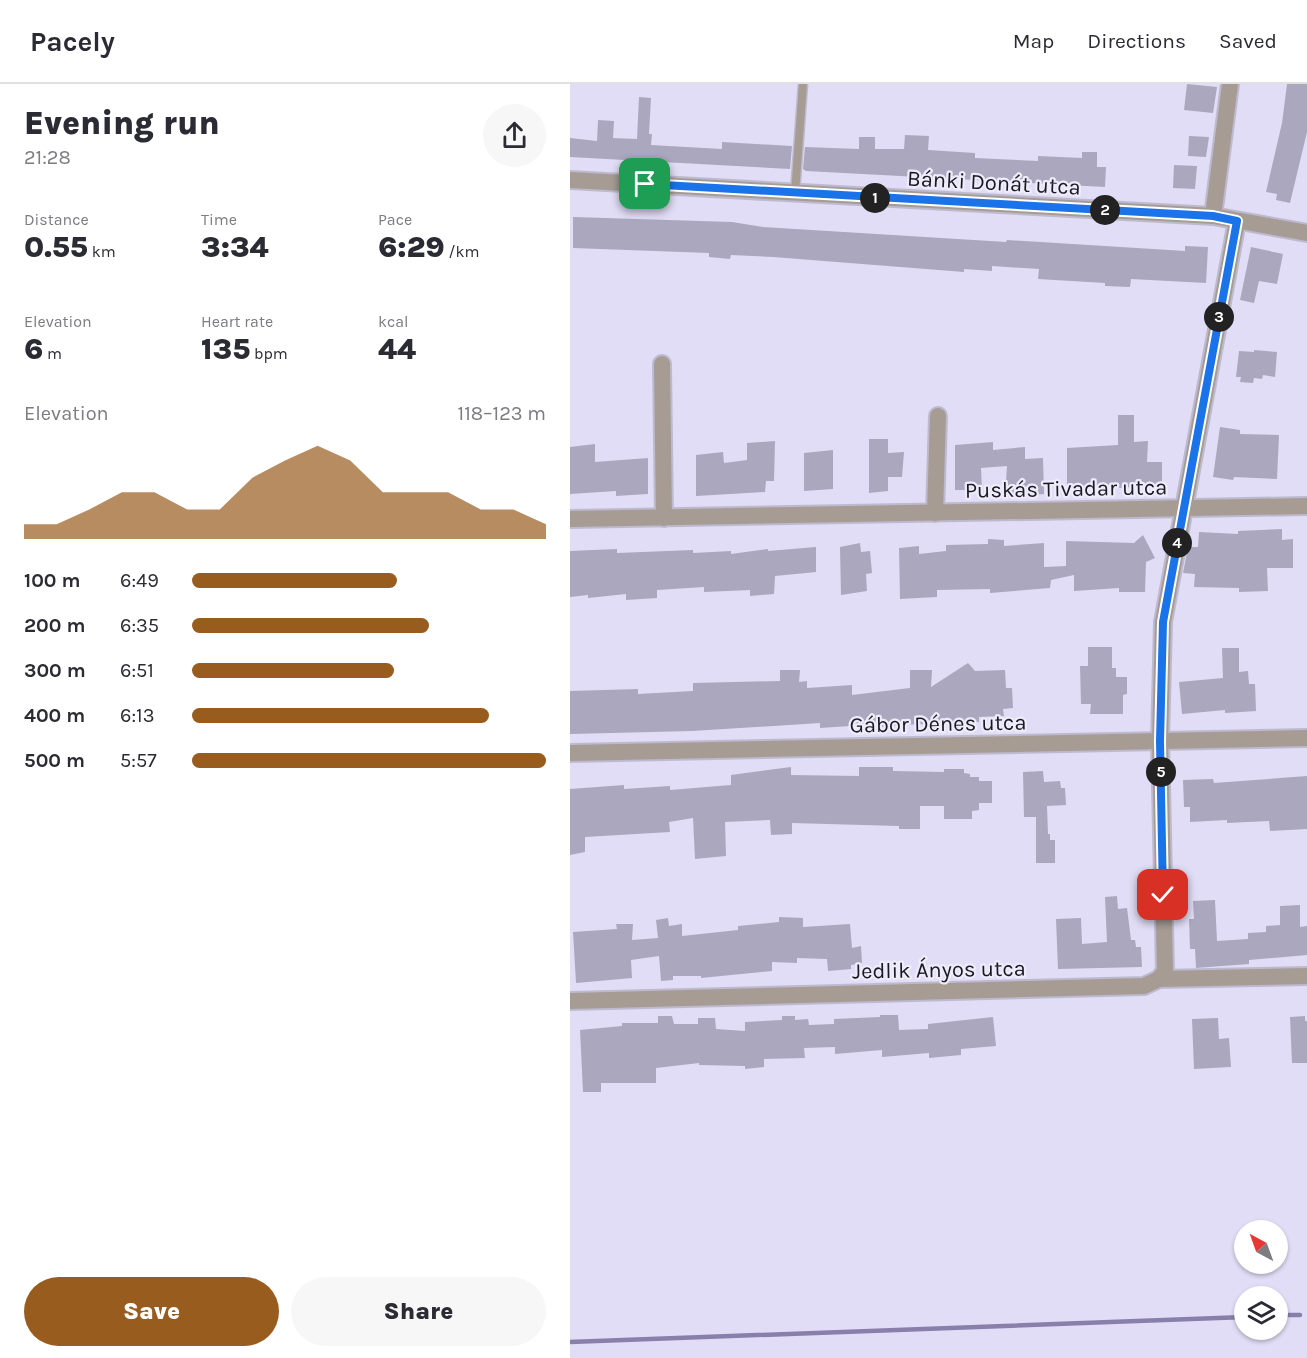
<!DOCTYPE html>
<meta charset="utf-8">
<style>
:root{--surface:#fff;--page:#f7f7f7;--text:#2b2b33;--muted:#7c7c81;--line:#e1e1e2;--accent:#995c1f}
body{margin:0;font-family:Karla,sans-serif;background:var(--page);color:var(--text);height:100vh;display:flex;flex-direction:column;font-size:22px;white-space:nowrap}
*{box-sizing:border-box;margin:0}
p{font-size:20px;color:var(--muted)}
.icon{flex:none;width:33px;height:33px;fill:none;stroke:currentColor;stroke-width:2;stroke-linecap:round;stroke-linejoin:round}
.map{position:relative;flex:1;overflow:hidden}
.sheet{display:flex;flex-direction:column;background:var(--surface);width:570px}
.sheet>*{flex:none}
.needle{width:39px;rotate:319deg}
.buttons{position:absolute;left:664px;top:1136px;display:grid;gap:12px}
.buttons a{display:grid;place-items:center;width:54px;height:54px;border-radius:50%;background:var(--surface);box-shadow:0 2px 4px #0004;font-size:30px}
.pin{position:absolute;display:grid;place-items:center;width:51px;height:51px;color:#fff;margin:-26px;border-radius:12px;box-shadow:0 3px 9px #0006}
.km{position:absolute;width:30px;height:30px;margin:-15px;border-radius:50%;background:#222;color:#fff;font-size:16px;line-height:30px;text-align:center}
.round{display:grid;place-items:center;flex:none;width:63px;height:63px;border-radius:32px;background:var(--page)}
.head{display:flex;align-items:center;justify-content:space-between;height:102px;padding:0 24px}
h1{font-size:33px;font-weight:800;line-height:45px}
.figures{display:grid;grid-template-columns:repeat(3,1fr);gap:9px;height:102px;padding:6px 24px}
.figures div{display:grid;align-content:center}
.figures b{font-size:30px;font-weight:800}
.figures small{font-size:16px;font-weight:400}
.figures p{font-size:16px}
.chart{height:168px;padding:12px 24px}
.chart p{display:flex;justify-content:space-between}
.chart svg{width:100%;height:108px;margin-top:6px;fill:var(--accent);opacity:.7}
.cta{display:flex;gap:12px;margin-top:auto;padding:12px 24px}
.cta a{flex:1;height:69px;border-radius:36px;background:var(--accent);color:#fff;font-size:24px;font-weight:800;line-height:69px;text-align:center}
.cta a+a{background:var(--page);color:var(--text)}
ul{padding:0 24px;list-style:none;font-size:20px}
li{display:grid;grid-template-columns:96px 72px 1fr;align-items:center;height:45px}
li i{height:15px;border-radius:8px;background:var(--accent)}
header{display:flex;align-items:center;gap:36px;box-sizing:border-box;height:84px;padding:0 30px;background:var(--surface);border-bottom:2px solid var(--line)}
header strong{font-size:28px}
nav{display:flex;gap:33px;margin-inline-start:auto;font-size:21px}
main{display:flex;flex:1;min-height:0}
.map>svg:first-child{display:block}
</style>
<header>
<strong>Pacely</strong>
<nav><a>Map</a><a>Directions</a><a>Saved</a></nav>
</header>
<main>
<section class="sheet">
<div class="head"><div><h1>Evening run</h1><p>21:28</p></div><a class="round"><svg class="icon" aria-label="share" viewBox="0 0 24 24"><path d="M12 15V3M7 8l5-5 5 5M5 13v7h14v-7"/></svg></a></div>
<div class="figures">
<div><p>Distance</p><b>0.55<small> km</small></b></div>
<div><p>Time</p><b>3:34</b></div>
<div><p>Pace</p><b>6:29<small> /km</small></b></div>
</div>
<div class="figures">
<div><p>Elevation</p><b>6<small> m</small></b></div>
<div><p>Heart rate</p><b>135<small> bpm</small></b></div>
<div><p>kcal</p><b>44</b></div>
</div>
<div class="chart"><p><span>Elevation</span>118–123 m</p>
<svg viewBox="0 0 160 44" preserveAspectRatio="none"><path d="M0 44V38L10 38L20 32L30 25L40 25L50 32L60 32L70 19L80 12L90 6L100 12L110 25L120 25L130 25L140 32L150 32L160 38V44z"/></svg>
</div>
<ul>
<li><b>100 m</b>6:49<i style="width:58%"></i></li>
<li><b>200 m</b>6:35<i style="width:67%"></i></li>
<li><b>300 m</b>6:51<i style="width:57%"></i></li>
<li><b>400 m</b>6:13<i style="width:84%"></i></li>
<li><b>500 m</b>5:57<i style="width:100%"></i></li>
</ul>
<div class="cta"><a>Save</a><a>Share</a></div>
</section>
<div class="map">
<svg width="737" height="1274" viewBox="0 0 737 1274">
<rect width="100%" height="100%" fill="#e1ddf6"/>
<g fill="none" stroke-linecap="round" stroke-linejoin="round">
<g stroke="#887fab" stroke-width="4.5">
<path d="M 708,1231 L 730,1231"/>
<path d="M 0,1258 L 675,1233"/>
</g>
</g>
<g fill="#aba7bf">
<path d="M 617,0 L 647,3 L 643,29 L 614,26 Z"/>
<path d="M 717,0 L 737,0 L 737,48 L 720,119 L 706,116 L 707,110 L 696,108 L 712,39 Z"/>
<path d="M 69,13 L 81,14 L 79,50 L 82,50 L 81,61 L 152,65 L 152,58 L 222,62 L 220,85 L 0,73 L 0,54 L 27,57 L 28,36 L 44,37 L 43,54 L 67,55 Z"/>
<path d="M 335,51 L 359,52 L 358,66 L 405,69 L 405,74 L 468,77 L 468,72 L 512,74 L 512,68 L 527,68 L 527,83 L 536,83 L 535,103 L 236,87 L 233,85 L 235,63 L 289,65 L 289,53 L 305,53 L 305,65 L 334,65 Z"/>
<path d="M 619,52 L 639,53 L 636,73 L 618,72 Z"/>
<path d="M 604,81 L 627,82 L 625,105 L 603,104 Z"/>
<path d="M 3,133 L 162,138 L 193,143 L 436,158 L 437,156 L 615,167 L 615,162 L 638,163 L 636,199 L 561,195 L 560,203 L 535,202 L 535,199 L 468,195 L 469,185 L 422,182 L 422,187 L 394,185 L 394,188 L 203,173 L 161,171 L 160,175 L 139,173 L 139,169 L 3,164 Z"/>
<path d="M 681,163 L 713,170 L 707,200 L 689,197 L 684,219 L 670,216 Z"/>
<path d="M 684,266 L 707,268 L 705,293 L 693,291 L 692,295 L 684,294 L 683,299 L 670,298 L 671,293 L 666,293 L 669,267 L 684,268 Z"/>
<path d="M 548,331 L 564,331 L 564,358 L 578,357 L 577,378 L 592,378 L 592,401 L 548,404 L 548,400 L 497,404 L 497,364 L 548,361 Z"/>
<path d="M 650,343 L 670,346 L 670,350 L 709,351 L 707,395 L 664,393 L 663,396 L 643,393 Z"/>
<path d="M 299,355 L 318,355 L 318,369 L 334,368 L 332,393 L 318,393 L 318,407 L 299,409 Z"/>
<path d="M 205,357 L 204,397 L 196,397 L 195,408 L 126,412 L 126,371 L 153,368 L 154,379 L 177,376 L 177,359 Z"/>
<path d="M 423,358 L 423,366 L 455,363 L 455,375 L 473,374 L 474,410 L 435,413 L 437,382 L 411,384 L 412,406 L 385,406 L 385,361 Z"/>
<path d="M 25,360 L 25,378 L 78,374 L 78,410 L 46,412 L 46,407 L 0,410 L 0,363 Z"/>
<path d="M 263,366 L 263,405 L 234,407 L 234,369 Z"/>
<path d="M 712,445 L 712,456 L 723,455 L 723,484 L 697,484 L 698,507 L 669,508 L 669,504 L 624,503 L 625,490 L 613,489 L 618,463 L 628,463 L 629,448 L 668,450 L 668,447 Z"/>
<path d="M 573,451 L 585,474 L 576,478 L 575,508 L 549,508 L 549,504 L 504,507 L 504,491 L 481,496 L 480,504 L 420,509 L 420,505 L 367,506 L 367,513 L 330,515 L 329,464 L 349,462 L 349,470 L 376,467 L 376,461 L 418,460 L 418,455 L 434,456 L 434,462 L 474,459 L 474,483 L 496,482 L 496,457 L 564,459 Z"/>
<path d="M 290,459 L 291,468 L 300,467 L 302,489 L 296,490 L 297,507 L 271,511 L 270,463 Z"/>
<path d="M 246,463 L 246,488 L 205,492 L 204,510 L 180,512 L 180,506 L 134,508 L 134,503 L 87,506 L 87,514 L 56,516 L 56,510 L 18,514 L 18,511 L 0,513 L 0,467 L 47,465 L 47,469 L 123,466 L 123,469 L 161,467 L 161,470 L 198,465 L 198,467 Z"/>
<path d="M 518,563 L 542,563 L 542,584 L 546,584 L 546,593 L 557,593 L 557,610 L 553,611 L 553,630 L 520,630 L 521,620 L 511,620 L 510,582 L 518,582 Z"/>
<path d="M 652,564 L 669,564 L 669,588 L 678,587 L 679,600 L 685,600 L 686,627 L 655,629 L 655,626 L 612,630 L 609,598 L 653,594 Z"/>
<path d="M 398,579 L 405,587 L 435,586 L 436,604 L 442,604 L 443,624 L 433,625 L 434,632 L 409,633 L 409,638 L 382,641 L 382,639 L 330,641 L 295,645 L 295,641 L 250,644 L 250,639 L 122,647 L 0,650 L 0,607 L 68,605 L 68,610 L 123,607 L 123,599 L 210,597 L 210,586 L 230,586 L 229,598 L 237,597 L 237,604 L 282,601 L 282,611 L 340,604 L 340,586 L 362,586 L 361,603 Z"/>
<path d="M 221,683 L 221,691 L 289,692 L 289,683 L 323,683 L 323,687 L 374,688 L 374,685 L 394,685 L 394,689 L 400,690 L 400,693 L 409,693 L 409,697 L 422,697 L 422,719 L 409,719 L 409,726 L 402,727 L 402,735 L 374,735 L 374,722 L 350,722 L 350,745 L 329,745 L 329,742 L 222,739 L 222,750 L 201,751 L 200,736 L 155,738 L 156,772 L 125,775 L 123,734 L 99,738 L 100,748 L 15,753 L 15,768 L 0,771 L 0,705 L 54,701 L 54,705 L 100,702 L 100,706 L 161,701 L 161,691 Z"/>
<path d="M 473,687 L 474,698 L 490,697 L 491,704 L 495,704 L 496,721 L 477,722 L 478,750 L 480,750 L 480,756 L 485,756 L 485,779 L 466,779 L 466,733 L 454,733 L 453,688 Z"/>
<path d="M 737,692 L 737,745 L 700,747 L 699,737 L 657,739 L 657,736 L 620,738 L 620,723 L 614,723 L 613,696 L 643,695 L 644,699 Z"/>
<path d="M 547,812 L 548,825 L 557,824 L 561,856 L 565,856 L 566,863 L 571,863 L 572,883 L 488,885 L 486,835 L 511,834 L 512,860 L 537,858 L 535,813 Z"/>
<path d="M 645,816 L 647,857 L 678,855 L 678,849 L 696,848 L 696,842 L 710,841 L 710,822 L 730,821 L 730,843 L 737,842 L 737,871 L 679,876 L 679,880 L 626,884 L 625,865 L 620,865 L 619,835 L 624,835 L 623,817 Z"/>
<path d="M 209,833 L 233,834 L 233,843 L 280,840 L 282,864 L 291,862 L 292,879 L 281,881 L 281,885 L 258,887 L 257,875 L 227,874 L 227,879 L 202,878 L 202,887 L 131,894 L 131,892 L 103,892 L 103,896 L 91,897 L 89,872 L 61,876 L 62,894 L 6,899 L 3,848 L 47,845 L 46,840 L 63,840 L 62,856 L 88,854 L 86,836 L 98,834 L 99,842 L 112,840 L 112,852 L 168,846 L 168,842 L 209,838 Z"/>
<path d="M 310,931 L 328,931 L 329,946 L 358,945 L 358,940 L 423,933 L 426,962 L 391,965 L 391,971 L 359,974 L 359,969 L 312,973 L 312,966 L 265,970 L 265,963 L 234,964 L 235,974 L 194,975 L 194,983 L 175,985 L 175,982 L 129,981 L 129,979 L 86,984 L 86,999 L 31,999 L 31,1008 L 13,1008 L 10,946 L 52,942 L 52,939 L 88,939 L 88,932 L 102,932 L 104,940 L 128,940 L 128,934 L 145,934 L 146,945 L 175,947 L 175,938 L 212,936 L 212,932 L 225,932 L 225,936 L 238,935 L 239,941 L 264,940 L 264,935 L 310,933 Z"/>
<path d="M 735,932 L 735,937 L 737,937 L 737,979 L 722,979 L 720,933 Z"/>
<path d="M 648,934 L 649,955 L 659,954 L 661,983 L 624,985 L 622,935 Z"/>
</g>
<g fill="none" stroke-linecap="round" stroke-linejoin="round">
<g stroke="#bdbad0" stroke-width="11">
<path id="service" d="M 225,109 L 233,0"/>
</g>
<g stroke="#bdbad0" stroke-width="20">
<g id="minor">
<path d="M 0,96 L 643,132 L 737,149"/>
<path d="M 643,132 L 660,0"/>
<path d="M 92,280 L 94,434"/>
<path d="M 365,429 L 368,332"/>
<path d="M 0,435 L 737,422"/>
<path d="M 0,669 L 737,654"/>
<path d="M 589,895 L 595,887 L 590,657 L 593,538 L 667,137"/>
<path d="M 0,917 L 574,902 L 589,895 L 737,892"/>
</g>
</g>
<use href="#service" stroke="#a69c94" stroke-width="8"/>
<use href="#minor" stroke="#a69c94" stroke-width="16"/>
</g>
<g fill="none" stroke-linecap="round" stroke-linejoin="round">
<g stroke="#fff" stroke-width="12">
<path id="route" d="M 75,100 L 643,132 L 667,137 L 593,538 L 590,657 L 593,811"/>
</g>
<use href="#route" stroke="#1a73e8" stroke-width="8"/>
</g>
<g text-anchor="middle" stroke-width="4.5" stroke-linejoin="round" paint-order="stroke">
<g font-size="22" fill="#1a1821" stroke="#eeecfb">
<text transform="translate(424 98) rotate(3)" y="8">Bánki Donát utca</text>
<text transform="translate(496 404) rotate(-1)" y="8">Puskás Tivadar utca</text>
<text transform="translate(368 639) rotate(-1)" y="8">Gábor Dénes utca</text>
<text transform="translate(369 885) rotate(-1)" y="8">Jedlik Ányos utca</text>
</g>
</g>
</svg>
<div class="buttons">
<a><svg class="needle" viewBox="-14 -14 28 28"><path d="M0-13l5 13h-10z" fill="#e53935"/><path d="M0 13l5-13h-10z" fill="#7c7c81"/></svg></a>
<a><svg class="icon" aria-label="layers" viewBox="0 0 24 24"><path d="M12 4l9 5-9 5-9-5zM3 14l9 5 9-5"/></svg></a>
</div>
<div class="pin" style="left:75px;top:100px;background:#1e9e55"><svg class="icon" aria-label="arrive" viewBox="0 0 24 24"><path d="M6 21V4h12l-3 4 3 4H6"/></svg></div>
<div class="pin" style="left:593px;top:811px;background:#d93025"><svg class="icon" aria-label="check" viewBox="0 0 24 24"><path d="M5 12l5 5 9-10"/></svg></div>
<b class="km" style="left:305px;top:114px">1</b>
<b class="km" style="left:535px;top:126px">2</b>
<b class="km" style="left:649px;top:233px">3</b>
<b class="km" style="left:607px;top:459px">4</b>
<b class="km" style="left:591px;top:688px">5</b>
</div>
</main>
